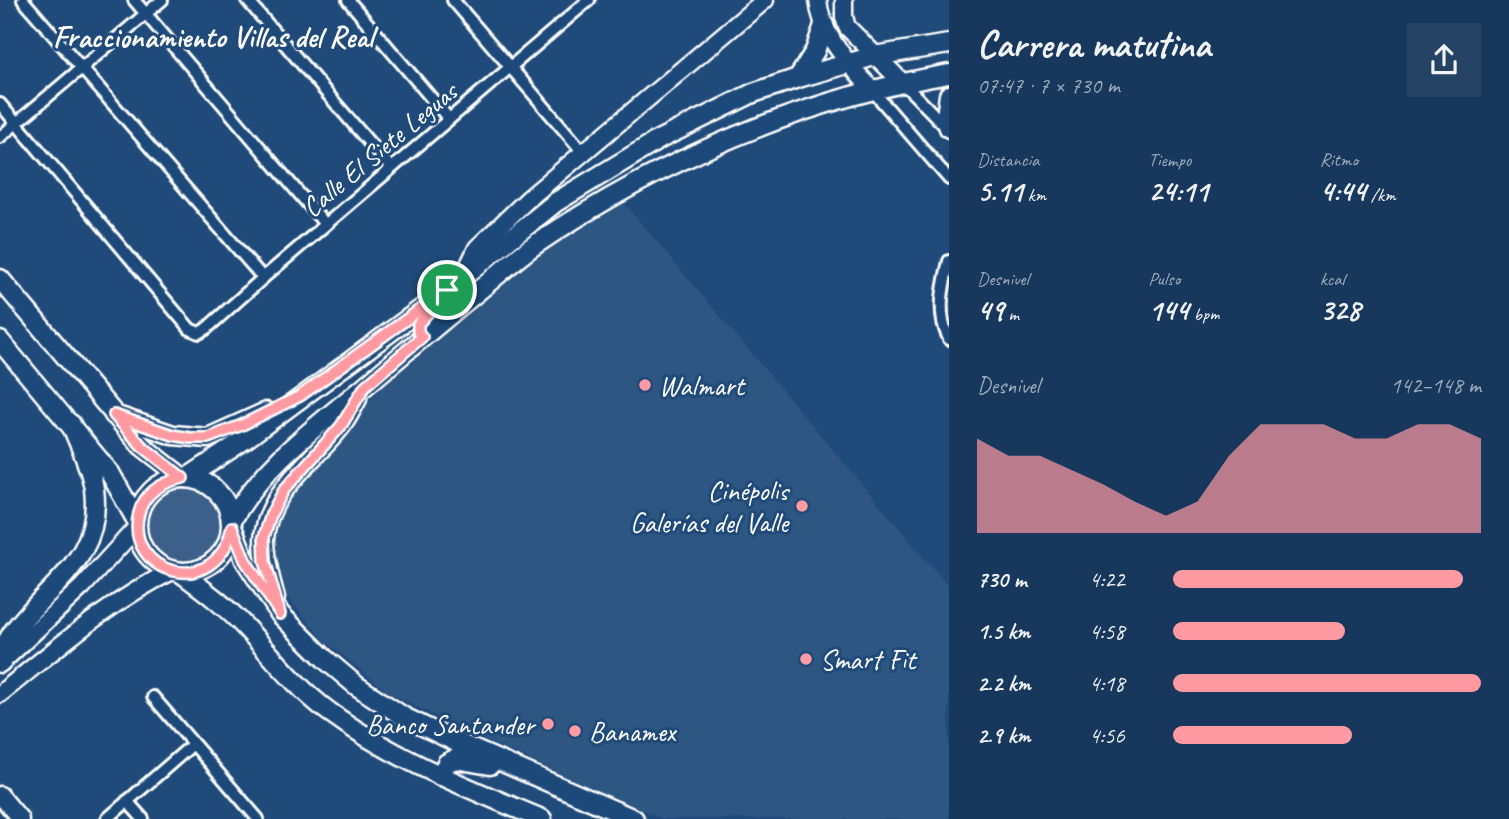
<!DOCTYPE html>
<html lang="es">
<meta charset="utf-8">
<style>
:root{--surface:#17385c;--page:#244365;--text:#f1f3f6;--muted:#9eacbb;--accent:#ff9aa2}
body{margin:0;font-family:Caveat,sans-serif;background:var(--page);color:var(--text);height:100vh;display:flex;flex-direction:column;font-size:26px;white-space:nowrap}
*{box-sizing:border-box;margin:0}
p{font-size:23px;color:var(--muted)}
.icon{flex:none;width:38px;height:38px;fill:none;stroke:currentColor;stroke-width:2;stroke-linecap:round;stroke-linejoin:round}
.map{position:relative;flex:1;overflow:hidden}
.sheet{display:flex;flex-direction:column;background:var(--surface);width:560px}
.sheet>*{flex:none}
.pin{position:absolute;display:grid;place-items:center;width:60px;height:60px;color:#fff;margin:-30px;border:4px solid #fff;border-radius:50%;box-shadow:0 2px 7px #0007}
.round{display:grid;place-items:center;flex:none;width:74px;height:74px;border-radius:0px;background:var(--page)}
.summary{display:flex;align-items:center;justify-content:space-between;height:119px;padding:0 28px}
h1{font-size:38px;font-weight:800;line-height:52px}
.stats{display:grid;grid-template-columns:repeat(3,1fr);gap:10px;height:119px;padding:7px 28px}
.stats div{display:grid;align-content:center}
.stats b{font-size:30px;font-weight:800}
.stats small{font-size:19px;font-weight:400}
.stats p{font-size:19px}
.chart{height:196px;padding:14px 28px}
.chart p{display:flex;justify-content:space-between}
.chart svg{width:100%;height:126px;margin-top:7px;fill:var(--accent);opacity:.7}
ul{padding:0 28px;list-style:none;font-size:23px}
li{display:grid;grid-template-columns:112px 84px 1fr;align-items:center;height:52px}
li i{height:18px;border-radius:9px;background:var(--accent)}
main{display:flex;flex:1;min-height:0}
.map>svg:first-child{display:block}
</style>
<main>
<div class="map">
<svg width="949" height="819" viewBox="0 0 949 819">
<rect width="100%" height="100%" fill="#1f4a7a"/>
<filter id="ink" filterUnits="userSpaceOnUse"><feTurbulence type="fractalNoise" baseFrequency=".0143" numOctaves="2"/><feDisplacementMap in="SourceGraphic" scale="14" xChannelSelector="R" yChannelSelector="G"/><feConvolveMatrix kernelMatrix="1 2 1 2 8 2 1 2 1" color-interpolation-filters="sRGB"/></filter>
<g filter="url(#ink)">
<path fill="#2e5683" d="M 625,204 L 949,587 L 949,819 L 663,819 L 478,737 L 388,692 L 323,639 L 285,595 L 271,560 L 272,527 L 287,498 L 360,410 L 402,366 L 510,275 L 589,221 Z"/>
<circle fill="#3c618b" stroke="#9eb0c5" stroke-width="2" cx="184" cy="525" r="37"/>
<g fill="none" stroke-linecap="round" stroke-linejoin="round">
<g stroke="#fff" stroke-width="16">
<g id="street">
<path d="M 23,0 L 263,278"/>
<path d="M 134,0 L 325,224"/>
<path d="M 247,0 L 391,168"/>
<path d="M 348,0 L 449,119"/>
<path d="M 453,0 L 583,152"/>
<path d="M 902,82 L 947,128"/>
<path d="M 872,90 L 949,179"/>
<path d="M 0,104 L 190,329 L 199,333 L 206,329 L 263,278 L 589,0"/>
<path d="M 0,137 L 162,0"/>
<path d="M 949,261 C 943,287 936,314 949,339"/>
<path d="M 153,697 L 258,819"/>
<path d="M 127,801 L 143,819"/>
<path d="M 107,819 L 192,745"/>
</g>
</g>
<g stroke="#fff" stroke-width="21">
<g id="secondary">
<path d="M 818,0 C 821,36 849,63 872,90"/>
<path d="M 844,0 L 844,17 L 847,27 L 902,82"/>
<path d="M 464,275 L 477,248 L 528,199 L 765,0"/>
<path d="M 0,664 L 83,586 L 137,527"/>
<path d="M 0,694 C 56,649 107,603 172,571"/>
<path d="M 0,795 L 20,819"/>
</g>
</g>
<g stroke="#fff" stroke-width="23">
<g id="primary">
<path d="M 798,78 L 815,51 L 824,25"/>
<path d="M 949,95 L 946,117 L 949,128"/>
<path d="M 0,279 L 126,428 L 142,446 L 183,478"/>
<path d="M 0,341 L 110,473 L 137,521"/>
<path d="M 114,415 L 173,435 L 208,438 L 266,412"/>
<circle cx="184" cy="525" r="47"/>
<path d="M 187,478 L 244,440 L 447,290 L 556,202 L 660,139 L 753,93 L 798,78 L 874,56 L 949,44"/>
<path d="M 232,520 C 264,464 316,427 365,386 C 404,353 443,320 483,287 C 500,273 517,257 536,244 C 659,161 802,99 949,74"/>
<path d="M 232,527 L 245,560 L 280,614 L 325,659 L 357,686 L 404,717 L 454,741 L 634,819"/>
<path d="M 180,572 C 204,590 226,606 246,628 C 272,656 297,688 328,711 C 393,759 468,788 542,819"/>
<path d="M 275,598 C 270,578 264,560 264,540 C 266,492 314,461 341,426 C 347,418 352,408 357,399"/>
<path d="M 0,656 C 4,648 8,639 13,632 C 48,584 103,559 94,489 C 91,467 79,444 71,424"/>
<path d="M 440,776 L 447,763 L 455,759 L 490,765"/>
</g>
</g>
<use href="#street" stroke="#1f4a7a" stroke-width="10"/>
<use href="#secondary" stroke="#1f4a7a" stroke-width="16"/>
<use href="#primary" stroke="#1f4a7a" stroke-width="18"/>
</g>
</g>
<g fill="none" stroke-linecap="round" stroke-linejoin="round" filter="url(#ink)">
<g stroke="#fff" stroke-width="14">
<path id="route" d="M 447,290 L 418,324 L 418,332 L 422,337 L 365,386 L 341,426 L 284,490 L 271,514 L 264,537 L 265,561 L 280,614 L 245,560 L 232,527 C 217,602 123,574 139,513 C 145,491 163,482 183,478 L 142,446 L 114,415 L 173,435 L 190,438 L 208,438 L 242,425 L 300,396 Z"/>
</g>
<use href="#route" stroke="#ff9aa2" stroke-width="9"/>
</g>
<g fill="#ff9aa2" stroke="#1f4a7a" stroke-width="2.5">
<circle cx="645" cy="385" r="7"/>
<circle cx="802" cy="506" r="7"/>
<circle cx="806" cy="659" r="7"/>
<circle cx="548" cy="724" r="7"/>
<circle cx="575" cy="731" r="7"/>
</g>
<g text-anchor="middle" stroke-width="6" stroke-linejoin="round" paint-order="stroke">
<g font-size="28" fill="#fff" stroke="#1f4a7a">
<text transform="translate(379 149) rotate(-40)" y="10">Calle El Siete Leguas</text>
</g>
<g font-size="28" fill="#fff" stroke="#1f4a7a" text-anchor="start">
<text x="659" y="395">Walmart</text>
<text x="788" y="500" text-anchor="end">Cinépolis<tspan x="788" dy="32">Galerías del Valle</tspan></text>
<text x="820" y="669">Smart Fit</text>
<text x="534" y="734" text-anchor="end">Banco Santander</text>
<text x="589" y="741">Banamex</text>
</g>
<g font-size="30" font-weight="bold" fill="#fff" stroke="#1f4a7a">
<text x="213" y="47">Fraccionamiento Villas del Real</text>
</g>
</g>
</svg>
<div class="pin" style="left:447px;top:290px;background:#1e9e55"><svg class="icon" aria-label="arrive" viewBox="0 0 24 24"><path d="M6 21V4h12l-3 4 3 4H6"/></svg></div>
</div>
<section class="sheet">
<div class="summary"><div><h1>Carrera matutina</h1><p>07:47 · 7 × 730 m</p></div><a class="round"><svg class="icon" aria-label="share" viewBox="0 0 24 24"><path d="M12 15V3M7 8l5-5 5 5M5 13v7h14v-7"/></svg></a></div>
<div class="stats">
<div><p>Distancia</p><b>5.11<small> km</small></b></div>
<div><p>Tiempo</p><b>24:11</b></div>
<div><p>Ritmo</p><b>4:44<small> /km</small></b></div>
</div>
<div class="stats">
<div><p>Desnivel</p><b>49<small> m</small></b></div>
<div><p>Pulso</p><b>144<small> bpm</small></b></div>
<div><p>kcal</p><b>328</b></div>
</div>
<div class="chart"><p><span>Desnivel</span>142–148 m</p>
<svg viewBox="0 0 160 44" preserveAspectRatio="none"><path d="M0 44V11L10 17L20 17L30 22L40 27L50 33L60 38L70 33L80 17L90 6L100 6L110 6L120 11L130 11L140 6L150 6L160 11V44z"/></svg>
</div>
<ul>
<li><b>730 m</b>4:22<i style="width:94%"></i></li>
<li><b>1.5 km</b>4:58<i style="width:56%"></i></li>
<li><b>2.2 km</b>4:18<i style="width:100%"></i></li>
<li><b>2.9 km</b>4:56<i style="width:58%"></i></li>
</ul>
</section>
</main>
